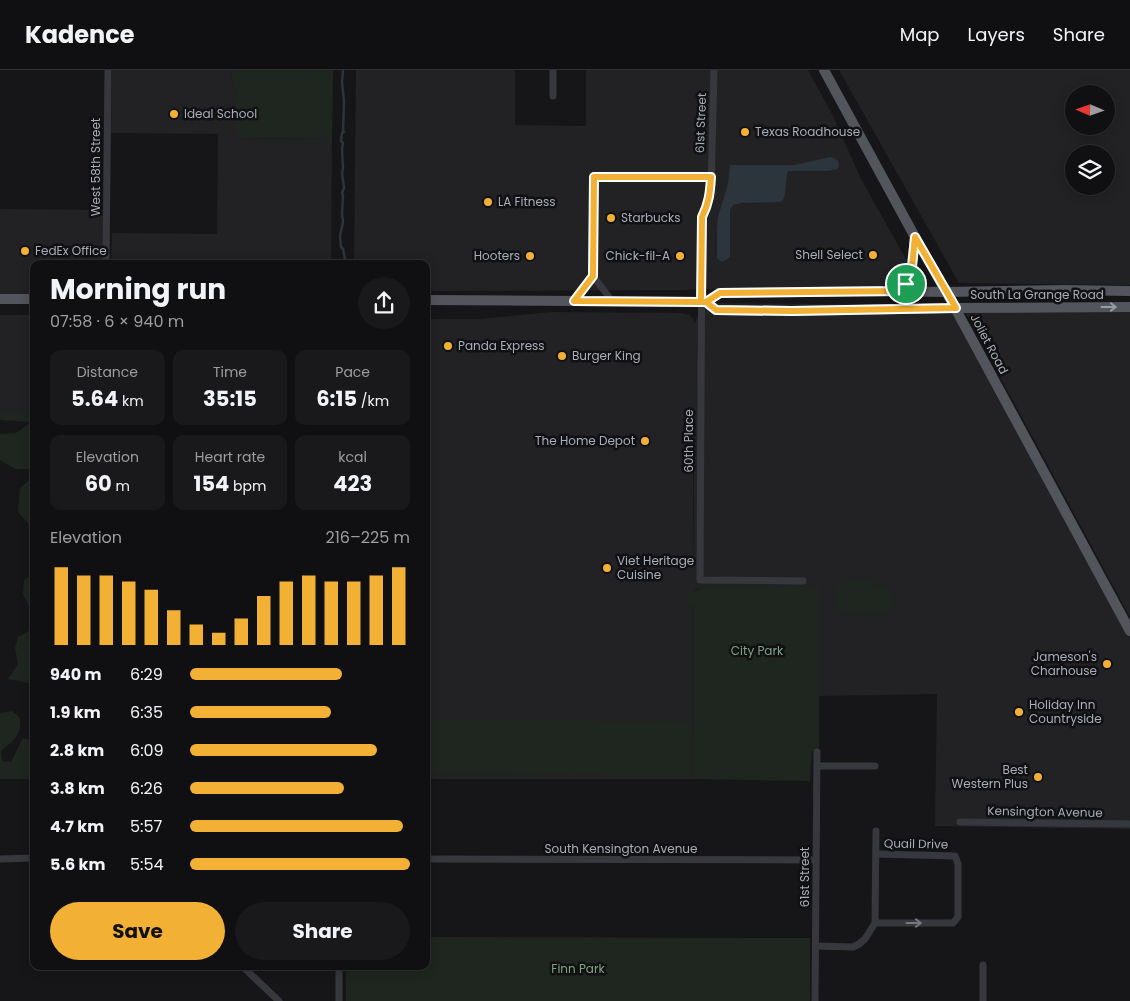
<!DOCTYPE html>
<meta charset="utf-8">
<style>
:root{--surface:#101012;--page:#19191b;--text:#f1f3f6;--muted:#9c9d9f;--line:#303032;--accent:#f2b134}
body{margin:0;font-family:Poppins,sans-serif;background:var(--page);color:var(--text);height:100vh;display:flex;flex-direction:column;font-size:19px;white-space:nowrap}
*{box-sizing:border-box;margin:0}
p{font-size:16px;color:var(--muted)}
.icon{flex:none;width:28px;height:28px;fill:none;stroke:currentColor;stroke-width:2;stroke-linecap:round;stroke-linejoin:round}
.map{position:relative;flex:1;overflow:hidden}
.panel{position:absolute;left:30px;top:190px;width:400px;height:710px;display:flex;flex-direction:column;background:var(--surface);border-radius:10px;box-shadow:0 2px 12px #0003,0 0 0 1px var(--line)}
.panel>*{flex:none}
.needle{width:32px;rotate:272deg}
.tools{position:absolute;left:1065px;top:15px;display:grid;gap:10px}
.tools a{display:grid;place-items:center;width:50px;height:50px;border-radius:50%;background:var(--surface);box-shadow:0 2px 12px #0003,0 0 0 1px var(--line);font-size:25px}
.pin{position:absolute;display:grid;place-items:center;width:42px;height:42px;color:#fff;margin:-21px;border:2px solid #fff;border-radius:50%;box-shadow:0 1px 5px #0007}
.round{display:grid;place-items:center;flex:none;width:52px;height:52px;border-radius:26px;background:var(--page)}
.headline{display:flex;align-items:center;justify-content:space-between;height:85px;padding:0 20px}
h1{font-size:28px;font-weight:700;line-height:38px}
.figures{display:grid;grid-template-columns:repeat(3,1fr);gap:8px;height:85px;padding:5px 20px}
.figures div{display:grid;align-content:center;border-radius:10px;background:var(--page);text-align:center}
.figures b{font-size:21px;font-weight:700}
.figures small{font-size:14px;font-weight:400}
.figures p{font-size:14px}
.chart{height:140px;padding:10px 20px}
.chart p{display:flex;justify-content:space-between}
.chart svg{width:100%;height:90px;margin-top:5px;stroke:var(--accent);stroke-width:6}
.button{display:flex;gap:10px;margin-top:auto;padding:10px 20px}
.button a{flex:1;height:58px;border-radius:30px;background:var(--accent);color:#111;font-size:20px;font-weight:700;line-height:58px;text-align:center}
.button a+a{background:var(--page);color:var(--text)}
ul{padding:0 20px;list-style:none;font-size:16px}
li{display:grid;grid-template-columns:80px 60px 1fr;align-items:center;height:38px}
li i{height:12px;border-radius:6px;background:var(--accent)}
header{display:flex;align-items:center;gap:30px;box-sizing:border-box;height:70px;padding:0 25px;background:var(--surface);border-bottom:1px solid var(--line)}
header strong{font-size:24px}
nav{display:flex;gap:28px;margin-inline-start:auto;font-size:18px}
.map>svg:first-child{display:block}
</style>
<header>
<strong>Kadence</strong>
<nav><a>Map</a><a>Layers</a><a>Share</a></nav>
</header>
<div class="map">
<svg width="1130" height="931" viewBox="0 0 1130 931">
<rect width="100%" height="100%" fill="#161618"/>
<g fill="#222225" fill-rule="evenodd">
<path d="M 112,0 L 230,0 L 236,25 L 236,68 L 332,69 L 331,194 L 111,194 L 112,163 L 217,164 L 218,64 L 111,63 Z"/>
<path d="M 356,0 L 515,0 L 515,55 L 586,56 L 586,0 L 808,0 L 834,48 L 861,109 L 907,191 L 906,205 L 900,213 L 888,217 L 845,218 L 777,217 L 684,220 L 426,221 L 426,194 L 354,194 Z"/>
<path d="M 839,0 L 1130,0 L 1130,215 L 959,213 ZM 1074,24 L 1106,24 L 1106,56 L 1074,56 ZM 1074,84 L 1106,84 L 1106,116 L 1074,116 Z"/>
<path d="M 0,139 L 104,140 L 104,194 L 34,194 L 34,225 L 0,225 Z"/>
<path d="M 703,233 L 951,235 L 1130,565 L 1130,759 L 935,756 L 937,624 L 819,626 L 819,518 L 703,518 L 694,520 L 693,709 L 426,709 L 426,249 L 480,249 L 552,242 L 681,243 L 690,245 L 693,249 L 695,253 ZM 693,403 L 694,403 L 693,510 Z"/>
<path d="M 965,242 L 1130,242 L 1130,547 Z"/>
<rect x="0" y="245" width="34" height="98"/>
</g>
<g fill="#1e261f">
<path d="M 230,0 L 333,0 L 332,69 L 236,68 L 236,25 Z"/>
<path d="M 0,343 L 34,343 L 34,402 L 31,399 L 15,399 L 0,390 L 0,364 L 16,363 L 31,352 L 0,350 Z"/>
<path d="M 34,406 L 34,460 L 18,442 L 20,418 Z"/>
<path d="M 34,503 L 34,547 L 23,524 L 24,510 Z"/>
<path d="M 850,510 L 870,511 L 881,519 L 888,520 C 893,525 894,530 893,537 L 882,544 L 842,543 L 836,537 C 836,523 833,512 850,510 Z"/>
<path d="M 705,517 L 819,517 L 819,681 L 812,681 L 810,711 L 693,709 L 694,536 L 688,535 L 688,528 L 691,522 Z"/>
<path d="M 34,558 L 34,614 L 8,609 L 18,594 L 15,578 L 18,567 Z"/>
<path d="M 12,641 L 20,648 C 22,666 13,670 1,681 L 2,691 L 11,692 L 23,668 L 34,671 L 34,709 L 0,709 L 0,643 Z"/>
<path d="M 426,649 L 690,652 L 689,706 L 426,703 Z"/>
<path d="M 426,867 L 810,868 L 810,931 L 346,931 L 346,896 L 426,896 Z"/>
</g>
<path fill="#2c353c" d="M 830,87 C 838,89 840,91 838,99 L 828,101 L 788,101 C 785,110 787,121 783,130 L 779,132 L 742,133 L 733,135 L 730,140 L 730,186 C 728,190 725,190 722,192 L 717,188 L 717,159 L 718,147 L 728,114 L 730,95 L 795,95 Z"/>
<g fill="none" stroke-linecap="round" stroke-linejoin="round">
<path stroke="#2c353c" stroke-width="2.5" d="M 341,194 L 345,189 L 343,179 L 341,177 L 340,166 L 343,152 L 342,144 L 343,125 L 342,123 L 344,118 L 342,104 L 343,98 L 342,79 L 343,73 L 341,71 L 342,63 L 344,62 L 343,61 L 344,31 L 342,12 L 343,0"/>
<g stroke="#37383d" stroke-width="7">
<path d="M 714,0 L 711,121 L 708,135 L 702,147 L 700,510 L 803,511"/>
<path d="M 553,26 L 553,0"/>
<path d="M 106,194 L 108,0"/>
<path d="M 574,231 L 593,206"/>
<path d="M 612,231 L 593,206 L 593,107 L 711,107"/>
<path d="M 817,696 L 875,696"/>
<path d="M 960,752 L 1130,754"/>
<path d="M 0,789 L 34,788"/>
<path d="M 426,789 L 816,790"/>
<path d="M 875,853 L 953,853 L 958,847 L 958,794 L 955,786 L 876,784"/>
<path d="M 816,876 L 853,877 L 859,874 L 865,869 L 875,853 L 876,761"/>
<path d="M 242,896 L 279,931"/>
<path d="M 339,931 L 339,896"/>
<path d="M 815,931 L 817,682"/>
<path d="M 983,931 L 983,895"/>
</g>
<g stroke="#53555c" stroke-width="10">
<path d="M 824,0 L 915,167 L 955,238 L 1130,561"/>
<path d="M 901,221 C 912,205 913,186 915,167"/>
<path d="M 0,229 L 34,229"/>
<path d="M 426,230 L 701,232 L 706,232 L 719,223 L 873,221 L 946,222 L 1064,220 L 1130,221"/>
<path d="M 706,232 L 716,240 L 792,241 L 955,238 L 1130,237"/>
</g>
</g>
<defs><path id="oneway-shaft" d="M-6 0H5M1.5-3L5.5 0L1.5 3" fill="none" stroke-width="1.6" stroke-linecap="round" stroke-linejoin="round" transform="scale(1.25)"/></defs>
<use stroke="#979ba6" href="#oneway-shaft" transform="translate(1109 237)"/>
<use stroke="#757881" href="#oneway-shaft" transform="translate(914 853)"/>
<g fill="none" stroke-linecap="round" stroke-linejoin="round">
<g stroke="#fff" stroke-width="10">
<path id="route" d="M 906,214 L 901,221 L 720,223 L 706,232 L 701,232 L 574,231 L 593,206 L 594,107 L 711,107 C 710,123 709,133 702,147 L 701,232 L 706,232 L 716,240 L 792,241 L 956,238 L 915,167 L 912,197 L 906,214"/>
</g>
<use href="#route" stroke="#f2b134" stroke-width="6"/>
</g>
<g fill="#f2b134" stroke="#111113" stroke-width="2">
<circle cx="174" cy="44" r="5"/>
<circle cx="745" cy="62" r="5"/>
<circle cx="488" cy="132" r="5"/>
<circle cx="611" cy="148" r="5"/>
<circle cx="25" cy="181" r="5"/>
<circle cx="873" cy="185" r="5"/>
<circle cx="530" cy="186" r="5"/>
<circle cx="680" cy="186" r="5"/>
<circle cx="448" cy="276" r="5"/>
<circle cx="562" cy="286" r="5"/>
<circle cx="645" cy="371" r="5"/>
<circle cx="607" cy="498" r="5"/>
<circle cx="1107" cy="594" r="5"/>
<circle cx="1019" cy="642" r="5"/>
<circle cx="1038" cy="707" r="5"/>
</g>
<g text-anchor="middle" stroke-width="5" stroke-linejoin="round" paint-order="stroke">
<g font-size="12" fill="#a8adb8" stroke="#111113" text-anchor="start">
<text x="184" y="48">Ideal School</text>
<text x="755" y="66">Texas Roadhouse</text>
<text x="498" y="136">LA Fitness</text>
<text x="621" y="152">Starbucks</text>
<text x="35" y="185">FedEx Office</text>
<text x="863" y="189" text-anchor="end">Shell Select</text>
<text x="520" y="190" text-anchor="end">Hooters</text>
<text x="670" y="190" text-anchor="end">Chick-fil-A</text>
<text x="458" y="280">Panda Express</text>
<text x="572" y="290">Burger King</text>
<text x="635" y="375" text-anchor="end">The Home Depot</text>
<text x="617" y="495">Viet Heritage<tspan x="617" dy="14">Cuisine</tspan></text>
<text x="1097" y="591" text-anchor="end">Jameson's<tspan x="1097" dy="14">Charhouse</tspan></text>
<text x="1029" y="639">Holiday Inn<tspan x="1029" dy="14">Countryside</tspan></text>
<text x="1028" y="704" text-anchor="end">Best<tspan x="1028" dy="14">Western Plus</tspan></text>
</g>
<g font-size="12" fill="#a8adb8" stroke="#111113">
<text transform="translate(701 53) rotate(-88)" y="4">61st Street</text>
<text transform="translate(96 97) rotate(-90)" y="4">West 58th Street</text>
<text x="1037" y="229">South La Grange Road</text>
<text transform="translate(989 274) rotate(62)" y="4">Joliet Road</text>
<text transform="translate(689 371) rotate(-90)" y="4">60th Place</text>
<text transform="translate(1045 742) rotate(1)" y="4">Kensington Avenue</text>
<text transform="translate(916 774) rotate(1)" y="4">Quail Drive</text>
<text x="621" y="783">South Kensington Avenue</text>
<text transform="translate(805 807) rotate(-90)" y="4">61st Street</text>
</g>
<g font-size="12" fill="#7fa381" stroke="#111113">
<text x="757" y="585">City Park</text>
<text x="578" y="903">Finn Park</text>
</g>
</g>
</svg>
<div class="tools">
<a><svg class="needle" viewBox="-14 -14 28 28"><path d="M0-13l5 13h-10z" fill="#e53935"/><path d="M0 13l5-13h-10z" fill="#9c9d9f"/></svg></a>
<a><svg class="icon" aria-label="layers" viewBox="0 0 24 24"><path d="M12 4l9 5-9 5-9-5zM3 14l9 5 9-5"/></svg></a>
</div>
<div class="pin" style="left:906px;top:214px;background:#1e9e55"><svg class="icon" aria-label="arrive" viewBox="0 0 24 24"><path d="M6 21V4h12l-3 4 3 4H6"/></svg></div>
<section class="panel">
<div class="headline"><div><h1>Morning run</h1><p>07:58 · 6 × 940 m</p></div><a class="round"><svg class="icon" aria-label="share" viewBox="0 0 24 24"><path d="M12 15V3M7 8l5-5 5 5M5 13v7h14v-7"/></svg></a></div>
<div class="figures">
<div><p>Distance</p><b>5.64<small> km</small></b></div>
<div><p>Time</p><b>35:15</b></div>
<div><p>Pace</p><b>6:15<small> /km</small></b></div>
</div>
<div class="figures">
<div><p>Elevation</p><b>60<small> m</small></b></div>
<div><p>Heart rate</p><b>154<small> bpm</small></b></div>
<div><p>kcal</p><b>423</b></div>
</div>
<div class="chart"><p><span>Elevation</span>216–225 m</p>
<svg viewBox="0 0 160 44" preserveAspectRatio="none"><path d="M5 44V6M15 44V10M25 44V10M35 44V13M45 44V17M55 44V27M65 44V34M75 44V38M85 44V31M95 44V20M105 44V13M115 44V10M125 44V13M135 44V13M145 44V10M155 44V6"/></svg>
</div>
<ul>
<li><b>940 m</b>6:29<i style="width:69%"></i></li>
<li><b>1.9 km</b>6:35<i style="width:64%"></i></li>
<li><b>2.8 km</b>6:09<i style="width:85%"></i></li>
<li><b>3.8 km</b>6:26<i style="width:70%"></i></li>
<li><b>4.7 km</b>5:57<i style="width:97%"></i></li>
<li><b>5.6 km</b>5:54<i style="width:100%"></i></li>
</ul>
<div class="button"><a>Save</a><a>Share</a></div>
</section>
</div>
